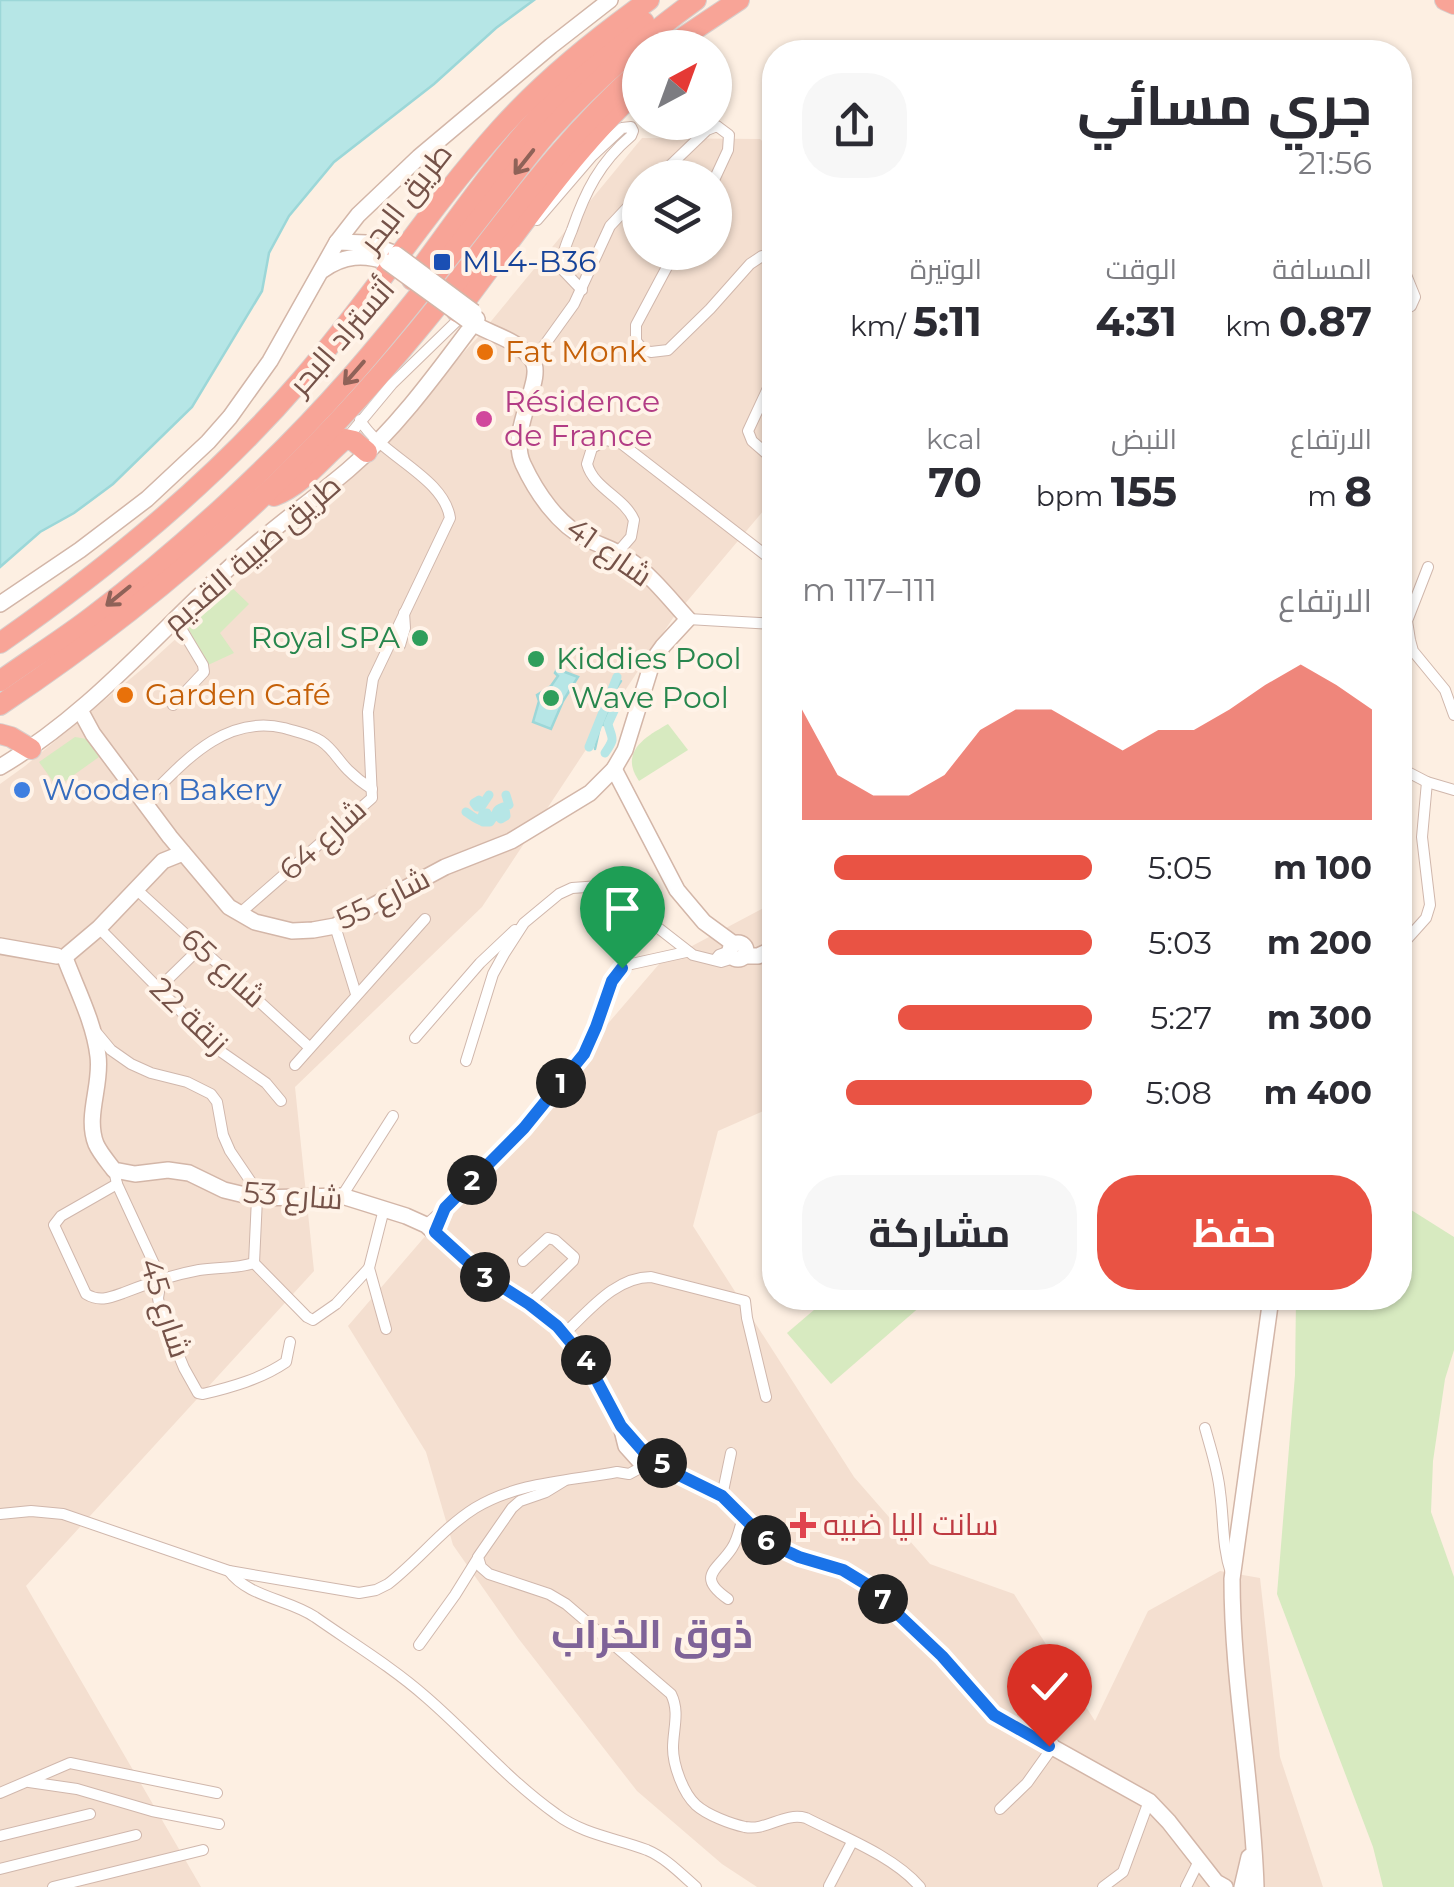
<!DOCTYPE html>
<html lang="ar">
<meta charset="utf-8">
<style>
:root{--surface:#fff;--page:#f7f7f7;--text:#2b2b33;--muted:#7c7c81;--accent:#e95344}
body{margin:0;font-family:Montserrat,Cairo,sans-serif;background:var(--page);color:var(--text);direction:rtl;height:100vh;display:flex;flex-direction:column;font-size:38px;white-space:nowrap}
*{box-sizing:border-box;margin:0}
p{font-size:32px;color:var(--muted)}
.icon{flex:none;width:55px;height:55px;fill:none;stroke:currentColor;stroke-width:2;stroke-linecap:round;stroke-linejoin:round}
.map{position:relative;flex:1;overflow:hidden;direction:ltr}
.panel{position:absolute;left:762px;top:40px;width:650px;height:1270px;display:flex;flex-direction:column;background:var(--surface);border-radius:40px;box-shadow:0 2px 8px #0004;direction:rtl}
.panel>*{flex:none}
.needle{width:65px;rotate:41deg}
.buttons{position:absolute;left:622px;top:30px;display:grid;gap:20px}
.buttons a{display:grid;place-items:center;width:110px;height:110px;border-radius:50%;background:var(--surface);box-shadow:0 2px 8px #0004;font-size:50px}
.pin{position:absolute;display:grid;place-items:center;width:85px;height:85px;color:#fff;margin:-102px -42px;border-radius:50% 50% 50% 0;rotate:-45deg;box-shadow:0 0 10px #0007}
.pin .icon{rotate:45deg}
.km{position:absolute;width:50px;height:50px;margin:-25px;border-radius:50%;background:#222;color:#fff;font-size:28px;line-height:50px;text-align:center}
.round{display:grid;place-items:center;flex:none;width:105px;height:105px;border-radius:40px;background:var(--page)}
.summary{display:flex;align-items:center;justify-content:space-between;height:170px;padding:0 40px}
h1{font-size:55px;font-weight:700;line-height:75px}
.stats{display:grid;grid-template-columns:repeat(3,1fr);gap:15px;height:170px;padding:10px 40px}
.stats div{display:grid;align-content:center}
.stats b{font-size:42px;font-weight:700}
.stats small{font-size:28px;font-weight:400}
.stats p{font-size:28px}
.chart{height:280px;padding:20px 40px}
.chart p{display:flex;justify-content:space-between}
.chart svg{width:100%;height:180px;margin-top:10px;fill:var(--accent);opacity:.7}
.action{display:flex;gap:20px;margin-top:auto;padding:20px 40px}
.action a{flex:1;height:115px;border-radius:40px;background:var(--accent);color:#fff;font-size:40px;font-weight:700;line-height:115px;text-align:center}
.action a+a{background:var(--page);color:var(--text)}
ul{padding:0 40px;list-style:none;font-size:32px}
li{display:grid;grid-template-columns:160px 120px 1fr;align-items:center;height:75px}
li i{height:25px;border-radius:12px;background:var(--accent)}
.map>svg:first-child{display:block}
</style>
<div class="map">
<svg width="1454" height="1887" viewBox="0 0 1454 1887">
<rect width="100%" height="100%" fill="#fdefe2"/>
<g fill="#f4dfd0" fill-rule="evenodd">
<path d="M 642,138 L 760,139 L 775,152 L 775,497 L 673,618 L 482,907 L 295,1087 L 314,1271 L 26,1586 L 201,1887 L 0,1887 L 0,784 L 25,766 L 147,665 L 313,514 L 478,337 ZM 640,178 L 715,178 L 715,252 L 640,252 Z"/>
<path d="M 775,902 L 775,1106 L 718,1131 L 693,1226 L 854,1477 L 930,1564 L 1014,1594 L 1095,1721 L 1148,1611 L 1220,1571 L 1260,1578 L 1280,1757 L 1323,1887 L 757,1887 L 722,1864 L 637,1791 L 518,1638 L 453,1545 L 426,1452 L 348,1326 L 660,963 Z"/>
</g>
<g fill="#d7eac0">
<path d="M 224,580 L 249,604 L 220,633 L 234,653 L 206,666 L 185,621 Z"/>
<path d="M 668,724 L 688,750 L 639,781 C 619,752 645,737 668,724 Z"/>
<path d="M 75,737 L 87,739 L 99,757 L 57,787 L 39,762 Z"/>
<path d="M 1408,1208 L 1454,1237 L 1454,1350 L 1445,1379 L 1433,1461 L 1431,1512 L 1454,1577 L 1454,1887 L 1383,1887 L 1373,1847 L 1277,1594 L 1295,1375 L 1296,1298 L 1400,1298 L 1400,1210 Z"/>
<path d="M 828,1298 L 915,1298 L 922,1305 L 831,1384 L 787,1333 Z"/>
</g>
<g fill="#b6e6e6" stroke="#9cd7d8" stroke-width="2.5">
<path d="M 0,0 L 534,0 L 496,28 L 434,84 L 334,162 L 289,216 L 269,253 L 262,291 L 192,407 L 113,484 L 74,513 L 40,532 L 0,567 Z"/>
<path d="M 557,669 L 578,677 L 563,701 L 551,729 L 533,722 L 539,701 L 537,695 L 551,686 L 558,676 L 555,673 Z"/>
</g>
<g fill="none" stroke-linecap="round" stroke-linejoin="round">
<g stroke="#9cd7d8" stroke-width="2.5">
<path d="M 603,725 L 611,700"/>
<path d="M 592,748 L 598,731"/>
<path d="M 595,749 L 601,722 L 611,707 L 612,695 L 621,681"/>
</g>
<g stroke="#b6e6e6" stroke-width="9">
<path d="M 589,747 L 617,677"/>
<path d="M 605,753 C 616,737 612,740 608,724 L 619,700 L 616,695"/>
<path d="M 479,800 L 474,803 L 477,807 L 481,807 L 489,795"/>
<path d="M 466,812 C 474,817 482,825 490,819 L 487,813 L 483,813 L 481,820 L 483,822 L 490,822 C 493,818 496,813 500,809 L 505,810 L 505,815 L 501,818 L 497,815 C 497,810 499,808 504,808 L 505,809 L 506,816 L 501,819 L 496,814 C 497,807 503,808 509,805 L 506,795"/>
</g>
<g stroke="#d0b7ac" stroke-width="12">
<g id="street">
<path d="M 657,178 L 707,130 L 717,126 L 729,135 L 728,150 L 715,178"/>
<path d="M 537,220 L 592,156 L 622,128 L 631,127 L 633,131 L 631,136 C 600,162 585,192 572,230 C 567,242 562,254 561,268 L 582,290"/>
<path d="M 675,252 L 636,325 L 636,341 L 643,350 L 651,352 L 668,350 L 710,309 L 750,264 L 762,256 L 775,253"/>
<path d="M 1400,260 L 1415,297 L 1411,306 L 1400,312"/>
<path d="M 533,361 L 574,304 L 610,226 L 640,194"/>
<path d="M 775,373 L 748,431 L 752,441 L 775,461"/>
<path d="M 347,438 L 392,384 L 462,316"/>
<path d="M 618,552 L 631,537 L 634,520 C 624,497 594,489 587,464 L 592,448 L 606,440 L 622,444 L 768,557"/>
<path d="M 1428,567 L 1407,621 L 1410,640 L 1413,651 L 1445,690 L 1454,715"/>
<path d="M 688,619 L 775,624"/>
<path d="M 390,641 L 400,645 L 405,628 L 404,613"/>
<path d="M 173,705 L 204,672 L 203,665 L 176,620"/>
<path d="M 1400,768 L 1427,782 L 1454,790"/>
<path d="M 145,801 C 183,763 224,714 284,728 C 297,732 310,734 321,741 C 333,749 338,760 348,770 C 355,777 364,784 372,789"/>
<path d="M 136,889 L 309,1047"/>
<path d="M 239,914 L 372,798 L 368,712 L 373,679 L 450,518 C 444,477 381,456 360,420"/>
<path d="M 335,926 L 356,994"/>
<path d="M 99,928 L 220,1051 L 266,1083 L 281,1101"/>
<path d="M 1400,947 L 1426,918 L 1430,905 L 1422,837 L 1427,782"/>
<path d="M 715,960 L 719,955 L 730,951"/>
<path d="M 159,988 L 200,948"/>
<path d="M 96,1032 L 111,1050 L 131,1064 L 151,1073 L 187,1082 L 211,1094 L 217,1102 L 223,1135 L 230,1151 L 251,1182 L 257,1198 L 254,1263 L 307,1317 L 313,1320 L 336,1304 L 369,1268"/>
<path d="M 415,1038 L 480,963 L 515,930"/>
<path d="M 466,1061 L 493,974 L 504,954 L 524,923 L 559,894 L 572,888 L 600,886 L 616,895 L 693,955 L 721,962 L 734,958"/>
<path d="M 295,1065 L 425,919"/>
<path d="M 114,1170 L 117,1184 L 161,1279 L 158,1298 L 160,1310 L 184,1368 L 198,1393 L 203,1394 C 232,1387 261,1379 286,1362 L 290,1342"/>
<path d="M 117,1184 L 61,1216 L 54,1225 L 86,1294 C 99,1302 109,1298 123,1293 C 148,1283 172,1275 199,1270 C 218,1267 236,1269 254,1263"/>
<path d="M 342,1196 L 393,1116"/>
<path d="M 384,1209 L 369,1268 L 386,1329"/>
<path d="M 426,1225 L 445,1208 L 524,1128 L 584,1053 L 596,1027 L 615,975 L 627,965 L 686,952"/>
<path d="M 523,1261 L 548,1238 L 555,1240 L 574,1257 L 573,1261 L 529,1304"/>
<path d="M 564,1334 C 589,1311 615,1277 651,1277 L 745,1301 L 747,1318 L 766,1397"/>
<path d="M 1205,1428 C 1211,1450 1218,1470 1220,1492 C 1224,1520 1222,1546 1231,1573"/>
<path d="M 564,1481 L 546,1492 L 520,1501 L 512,1508 L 478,1557 L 481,1567 L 489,1574 L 549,1594 L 566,1604 L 671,1694 C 680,1712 673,1729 673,1748 C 673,1765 683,1793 696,1805 C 707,1815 731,1824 745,1827 C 767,1831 784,1812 806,1818 C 841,1836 894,1856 920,1887"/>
<path d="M 722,1496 L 731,1453"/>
<path d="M 0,1514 L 31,1511 L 63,1514 L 229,1571 L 359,1593 L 376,1590 L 388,1584 C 418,1561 443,1528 475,1508 C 518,1482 569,1481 617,1472 L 629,1474 L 644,1466"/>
<path d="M 229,1571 C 248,1597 288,1599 315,1617 C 352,1643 392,1667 426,1697 C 470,1735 508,1780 556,1814 C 584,1835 616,1838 647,1850 C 666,1858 681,1874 696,1887"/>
<path d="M 728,1599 C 695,1576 718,1570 732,1548 C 738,1539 740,1527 743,1517"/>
<path d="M 419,1645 L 455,1595 L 478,1558"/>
<path d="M 29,1782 L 77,1789 L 152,1811 L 219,1824"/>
<path d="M 0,1793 L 70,1763 L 217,1793"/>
<path d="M 1000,1809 L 1027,1783 L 1052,1748"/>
<path d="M 0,1836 L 90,1814"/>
<path d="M 0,1869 L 136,1835"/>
<path d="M 829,1886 L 852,1842"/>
<path d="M 53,1887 L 203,1850"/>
<path d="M 1103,1887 L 1123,1872 L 1149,1801"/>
<path d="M 1186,1887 L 1199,1861"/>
</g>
</g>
<g stroke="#d3b6a8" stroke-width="18">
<g id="secondary">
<path d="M 337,242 L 367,243 L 396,254"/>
<path d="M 323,270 C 344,255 364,254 387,262"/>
<path d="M 0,604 L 80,550 L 147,499 L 208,442 L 230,417 L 270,361 L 337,242 L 358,215 L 419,157 L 551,46 L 610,0"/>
<path d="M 80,710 L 93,734 L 170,837 L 229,907 L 255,922 L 292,931 L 313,930 L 335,926 L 445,867 L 511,841 L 590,793 L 614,769 L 625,750 L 653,660 L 663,646 L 688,619 C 669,598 651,575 628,559 C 615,549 601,546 587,539 C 558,525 536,492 523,464 C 507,429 546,379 532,360 C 517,338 488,334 467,320"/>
<path d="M 0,767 C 89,715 155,635 230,567 C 267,532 309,503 348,470 C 398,427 438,371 477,319"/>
<path d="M 614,769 L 677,890 L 704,922 L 734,944"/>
<circle cx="738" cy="951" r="8"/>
<path d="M 0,946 L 57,956"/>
<path d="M 67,955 L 99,928 L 163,861 L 183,853"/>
<path d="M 744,956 L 758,956 L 775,948"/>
<path d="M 65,958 C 77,990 94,1022 98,1056 C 102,1085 85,1116 96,1144 C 100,1153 108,1162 114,1170 L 135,1174 L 168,1170 L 189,1173 L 224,1190 L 257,1198 L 342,1196 L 406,1216 L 426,1225 L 480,1273 L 546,1316 L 572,1343 L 597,1379 L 621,1426 L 626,1446 L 644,1466 L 649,1465 L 653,1459 L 652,1454 L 646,1451 L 640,1453 L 638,1459"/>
<path d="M 653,1457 L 669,1470 L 722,1496 L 769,1543 L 799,1557 L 843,1570 L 866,1583 L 942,1656 L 995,1715 L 1149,1801 L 1169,1822 L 1216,1882 L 1225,1887"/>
<path d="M 1242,1887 L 1249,1857"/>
<path d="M 1256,1887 C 1253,1784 1232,1682 1232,1579 L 1271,1298"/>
</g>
</g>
<g stroke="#d8cfcc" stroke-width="22">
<g id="highway">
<path d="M 1445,0 L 1454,4"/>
<path d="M 667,48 L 739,0"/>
<path d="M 412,280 C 453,225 493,166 540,115 C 572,81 607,51 644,22"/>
<path d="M 457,312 C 515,236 569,154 640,88"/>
<path d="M 274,496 C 303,485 322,458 345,439 L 354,441 L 367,452"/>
<path d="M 0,643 C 110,566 214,481 302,379 C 372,298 429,208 500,129 C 545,79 595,39 649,0"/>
<path d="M 0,681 C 31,659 63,639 93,616 C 181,549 276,462 349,379 C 396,326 439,270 483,214 C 505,187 526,157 549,131 C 594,82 642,39 696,0"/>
<path d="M 0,705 C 156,601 299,475 418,330 C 493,240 552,148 640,70"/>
<path d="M 0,734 L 11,737 L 31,749"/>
</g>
</g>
<use href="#street" stroke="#fff" stroke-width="10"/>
<use href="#secondary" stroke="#fff" stroke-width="15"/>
<use href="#highway" stroke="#f8a497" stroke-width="20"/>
<g stroke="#d3b6a8" stroke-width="18" stroke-linecap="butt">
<g id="secondary-bridge">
<path d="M 396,254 L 474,312"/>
<path d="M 387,262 L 467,320"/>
</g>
</g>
<use href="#secondary-bridge" stroke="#fff" stroke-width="15"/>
</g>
<defs><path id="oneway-shaft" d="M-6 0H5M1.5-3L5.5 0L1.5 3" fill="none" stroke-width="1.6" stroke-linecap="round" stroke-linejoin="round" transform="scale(2.5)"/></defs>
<g stroke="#8f6258">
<use href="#oneway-shaft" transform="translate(524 162) rotate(128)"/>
<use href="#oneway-shaft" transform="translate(354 373) rotate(131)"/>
<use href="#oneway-shaft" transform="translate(118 596) rotate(141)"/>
</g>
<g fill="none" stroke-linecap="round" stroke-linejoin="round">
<g stroke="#fff" stroke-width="20">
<path id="route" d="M 622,968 L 612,981 L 596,1027 L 584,1054 L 524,1128 L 445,1208 L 435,1232 L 480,1273 L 529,1304 L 557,1326 L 587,1362 L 621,1426 L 643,1451 L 649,1452 L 669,1470 L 722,1496 L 769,1543 L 799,1557 L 843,1570 L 866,1584 L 942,1656 L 994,1715 L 1049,1746"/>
</g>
<use href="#route" stroke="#1a73e8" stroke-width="12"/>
</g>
<rect fill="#1a4fb4" stroke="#fff3e8" stroke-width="4" x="432" y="252" width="20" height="20" rx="5"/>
<g fill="#e8710a" stroke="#fff3e8" stroke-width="4">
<circle cx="485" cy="352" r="10"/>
<circle cx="125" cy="695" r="10"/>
</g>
<circle fill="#d1479c" stroke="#fff3e8" stroke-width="4" cx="484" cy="419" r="10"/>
<g fill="#2e9e5b" stroke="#fff3e8" stroke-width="4">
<circle cx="420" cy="638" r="10"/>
<circle cx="536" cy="659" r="10"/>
<circle cx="551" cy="698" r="10"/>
</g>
<circle fill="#3f7fe0" stroke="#fff3e8" stroke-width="4" cx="22" cy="790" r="10"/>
<path fill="#e0444e" stroke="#fff3e8" stroke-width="4" d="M798 1510h10v10h10v10h-10v10h-10v-10h-10v-10h10z"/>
<g text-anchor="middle" stroke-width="8" stroke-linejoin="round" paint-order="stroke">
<g font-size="30" fill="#755248" stroke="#fff3e8">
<text transform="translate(406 198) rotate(-52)" y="10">طريق البحر</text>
<text transform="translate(342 337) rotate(-49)" y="10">أتستراد البحر</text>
<text transform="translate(609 552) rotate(35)" y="10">شارع 41</text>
<text transform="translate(252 554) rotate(-41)" y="10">طريق ضبية القديم</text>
<text transform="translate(323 840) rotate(-42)" y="10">شارع 64</text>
<text transform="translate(383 899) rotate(-27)" y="10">شارع 55</text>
<text transform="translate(223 968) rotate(42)" y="10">شارع 65</text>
<text transform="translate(189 1016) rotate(44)" y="10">زنقة 22</text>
<text transform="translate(293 1196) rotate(4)" y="10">شارع 53</text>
<text transform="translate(165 1308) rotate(72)" y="10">شارع 45</text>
</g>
<g font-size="30" fill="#164399" stroke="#fff3e8" text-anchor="start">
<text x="462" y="272">ML4-B36</text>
</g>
<g font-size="30" fill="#c56008" stroke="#fff3e8" text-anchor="start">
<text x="505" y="362">Fat Monk</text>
<text x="145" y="705">Garden Café</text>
</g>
<g font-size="30" fill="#b23c85" stroke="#fff3e8" text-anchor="start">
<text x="504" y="412">Résidence<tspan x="504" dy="34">de France</tspan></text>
</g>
<g font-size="30" fill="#27864d" stroke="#fff3e8" text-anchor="start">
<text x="400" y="648" text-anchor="end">Royal SPA</text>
<text x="556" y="669">Kiddies Pool</text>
<text x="571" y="708">Wave Pool</text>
</g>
<g font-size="30" fill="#366cbe" stroke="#fff3e8" text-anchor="start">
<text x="42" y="800">Wooden Bakery</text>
</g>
<g font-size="30" fill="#be3a42" stroke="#fff3e8" text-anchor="start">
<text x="823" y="1535">سانت اليا ضبيه</text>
</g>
<g font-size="40" font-weight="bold" fill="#7f6398" stroke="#fff3e8">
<text x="652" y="1648">ذوق الخراب</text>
</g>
</g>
</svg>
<div class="buttons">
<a><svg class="needle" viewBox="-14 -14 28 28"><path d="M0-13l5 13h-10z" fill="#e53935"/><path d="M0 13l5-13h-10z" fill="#7c7c81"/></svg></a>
<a><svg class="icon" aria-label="layers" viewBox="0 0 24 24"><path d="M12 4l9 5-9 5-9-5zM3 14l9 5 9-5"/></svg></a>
</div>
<div class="pin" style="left:622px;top:968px;background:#1e9e55"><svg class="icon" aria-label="arrive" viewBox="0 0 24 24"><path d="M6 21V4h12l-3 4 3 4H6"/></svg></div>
<div class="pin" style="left:1049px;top:1746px;background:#d93025"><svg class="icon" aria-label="check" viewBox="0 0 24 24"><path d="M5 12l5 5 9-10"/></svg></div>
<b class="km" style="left:561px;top:1083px">1</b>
<b class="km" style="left:472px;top:1180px">2</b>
<b class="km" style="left:485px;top:1277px">3</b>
<b class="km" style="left:586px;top:1360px">4</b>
<b class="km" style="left:662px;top:1463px">5</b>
<b class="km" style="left:766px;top:1540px">6</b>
<b class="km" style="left:883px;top:1599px">7</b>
<section class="panel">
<div class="summary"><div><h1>جري مسائي</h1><p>21:56</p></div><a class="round"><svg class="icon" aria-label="share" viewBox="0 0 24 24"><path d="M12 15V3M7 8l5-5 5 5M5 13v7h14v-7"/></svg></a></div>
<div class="stats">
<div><p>المسافة</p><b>0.87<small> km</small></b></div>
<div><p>الوقت</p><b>4:31</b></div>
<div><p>الوتيرة</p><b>5:11<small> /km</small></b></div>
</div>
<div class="stats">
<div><p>الارتفاع</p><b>8<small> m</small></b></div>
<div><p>النبض</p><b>155<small> bpm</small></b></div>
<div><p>kcal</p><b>70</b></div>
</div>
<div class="chart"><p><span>الارتفاع</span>111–117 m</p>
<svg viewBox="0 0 160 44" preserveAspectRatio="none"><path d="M0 44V17L10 33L20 38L30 38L40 33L50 22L60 17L70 17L80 22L90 27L100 22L110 22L120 17L130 11L140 6L150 11L160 17V44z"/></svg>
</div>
<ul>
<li><b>100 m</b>5:05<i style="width:89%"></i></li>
<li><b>200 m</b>5:03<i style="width:91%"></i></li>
<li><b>300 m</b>5:27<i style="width:67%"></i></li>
<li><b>400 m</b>5:08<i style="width:85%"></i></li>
</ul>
<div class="action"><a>حفظ</a><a>مشاركة</a></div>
</section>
</div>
